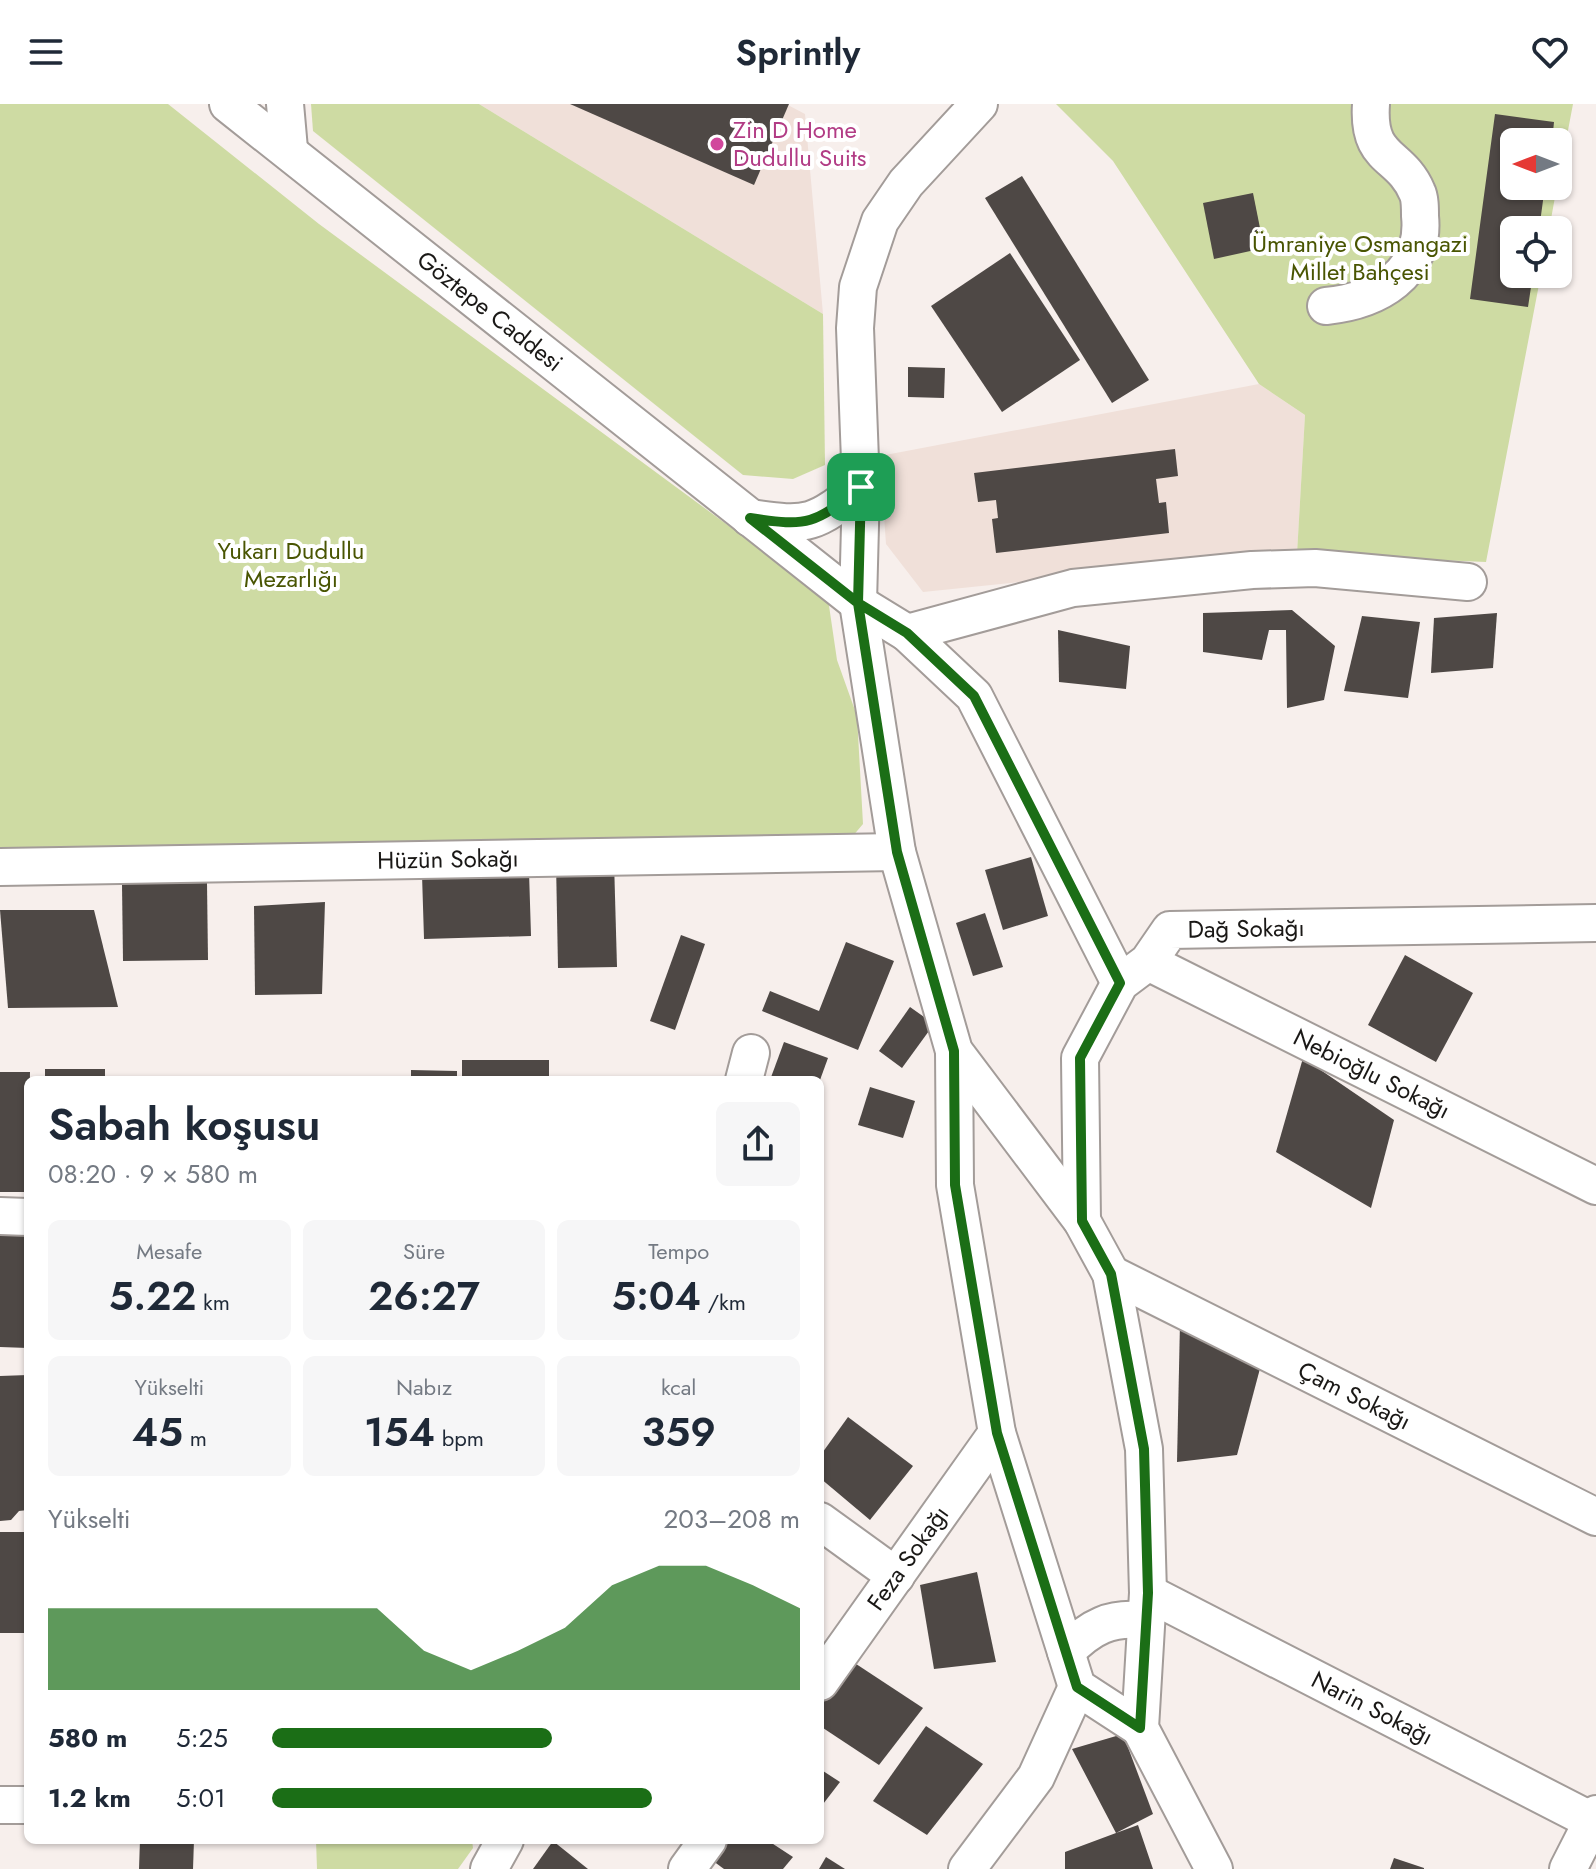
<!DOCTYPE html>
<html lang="tr">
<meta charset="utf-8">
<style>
:root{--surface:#fff;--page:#f6f6f7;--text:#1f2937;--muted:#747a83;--accent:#1b6e16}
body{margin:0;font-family:Jost,sans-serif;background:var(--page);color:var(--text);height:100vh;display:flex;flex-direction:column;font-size:30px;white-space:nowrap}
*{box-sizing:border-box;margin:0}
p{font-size:26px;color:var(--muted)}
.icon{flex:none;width:44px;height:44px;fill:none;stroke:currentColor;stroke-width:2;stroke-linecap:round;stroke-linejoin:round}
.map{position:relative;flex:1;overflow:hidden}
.details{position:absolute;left:24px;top:972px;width:800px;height:768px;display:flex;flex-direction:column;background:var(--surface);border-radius:12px;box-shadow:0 2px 6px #0004}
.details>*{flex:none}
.needle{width:52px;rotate:270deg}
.controls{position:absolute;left:1500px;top:24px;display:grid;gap:16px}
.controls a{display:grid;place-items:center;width:72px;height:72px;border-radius:12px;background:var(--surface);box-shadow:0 2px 6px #0004;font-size:40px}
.pin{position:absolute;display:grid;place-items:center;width:68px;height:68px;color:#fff;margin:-34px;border-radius:16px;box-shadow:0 4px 12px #0006}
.round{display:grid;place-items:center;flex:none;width:84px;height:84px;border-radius:12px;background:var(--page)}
.overview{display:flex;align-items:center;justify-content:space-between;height:136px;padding:0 24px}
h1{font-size:44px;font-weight:600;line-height:60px}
.figures{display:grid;grid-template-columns:repeat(3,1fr);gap:12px;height:136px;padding:8px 24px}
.figures div{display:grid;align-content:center;border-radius:12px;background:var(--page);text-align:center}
.figures b{font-size:40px;font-weight:600}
.figures small{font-size:22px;font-weight:400}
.figures p{font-size:22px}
.chart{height:224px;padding:16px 24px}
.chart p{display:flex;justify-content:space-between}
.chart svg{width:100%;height:144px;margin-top:8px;fill:var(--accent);opacity:.7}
ul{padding:0 24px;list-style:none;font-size:26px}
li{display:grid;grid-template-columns:128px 96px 1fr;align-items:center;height:60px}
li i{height:20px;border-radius:10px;background:var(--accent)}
header{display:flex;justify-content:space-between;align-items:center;height:104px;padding:0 24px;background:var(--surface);font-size:36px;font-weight:600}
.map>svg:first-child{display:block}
</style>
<header><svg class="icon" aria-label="menu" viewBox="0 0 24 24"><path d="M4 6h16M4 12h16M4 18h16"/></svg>Sprintly<svg class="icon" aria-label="heart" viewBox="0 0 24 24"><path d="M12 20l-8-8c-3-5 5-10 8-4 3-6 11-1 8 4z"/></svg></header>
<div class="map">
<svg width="1596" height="1765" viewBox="0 0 1596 1765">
<rect width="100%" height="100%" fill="#f7efec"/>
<g fill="#f0e0d9">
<path d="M 479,0 L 786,0 L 805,10 L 823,210 Z"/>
<path d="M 1259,280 L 1305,311 L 1297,450 L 923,488 L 886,440 L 880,352 Z"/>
</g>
<g fill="#cedba3">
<path d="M 0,0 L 168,0 L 319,120 L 828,495 L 837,556 L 857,612 L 863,720 L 846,740 L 0,752 Z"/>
<path d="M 311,0 L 479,0 L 823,210 L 825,361 L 793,375 L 743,371 L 313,27 Z"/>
<path d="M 1056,0 L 1573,0 L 1558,79 L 1558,38 L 1514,38 L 1514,82 L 1557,82 L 1549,126 L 1514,126 L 1514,170 L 1541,170 L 1486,458 L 1297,450 L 1305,311 L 1259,280 L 1113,57 Z"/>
<path d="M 316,1736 L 472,1736 L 473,1744 L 458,1765 L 317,1765 Z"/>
</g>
<g fill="#4e4845">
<path d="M 570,0 L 789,0 L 754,81 Z"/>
<path d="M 1495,10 L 1554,18 L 1552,38 L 1514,38 L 1514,82 L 1545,82 L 1539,126 L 1514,126 L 1514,170 L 1533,170 L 1528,203 L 1470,195 Z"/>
<path d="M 1022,72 L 1149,276 L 1112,299 L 985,94 Z"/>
<path d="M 1253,89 L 1264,144 L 1214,155 L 1203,99 Z"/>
<path d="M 1010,149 L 1080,256 L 1002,308 L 931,202 Z"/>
<path d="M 908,263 L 945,264 L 944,294 L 908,293 Z"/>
<path d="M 1175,345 L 1178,372 L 1156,375 L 1159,399 L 1166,398 L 1169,429 L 996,449 L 992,415 L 998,414 L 996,396 L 978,398 L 974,369 Z"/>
<path d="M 1292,506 L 1335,542 L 1324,596 L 1287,604 L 1286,526 L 1269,526 L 1262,556 L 1203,548 L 1203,509 Z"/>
<path d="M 1497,509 L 1493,564 L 1431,569 L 1434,514 Z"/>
<path d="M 1362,512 L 1420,518 L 1408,594 L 1344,587 Z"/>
<path d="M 1058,526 L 1130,542 L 1126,585 L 1059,578 Z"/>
<path d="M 1031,753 L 1048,812 L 1003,826 L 985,766 Z"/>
<path d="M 614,757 L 617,863 L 558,864 L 556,758 Z"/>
<path d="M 529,767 L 531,832 L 424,835 L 422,770 Z"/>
<path d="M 207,779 L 208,856 L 123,857 L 122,780 Z"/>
<path d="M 325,798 L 322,890 L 255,891 L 254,802 Z"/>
<path d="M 0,806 L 94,806 L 118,903 L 8,904 Z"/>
<path d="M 985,809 L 1003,863 L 973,872 L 956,819 Z"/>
<path d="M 681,831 L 705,840 L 675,926 L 650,917 Z"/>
<path d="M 846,838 L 894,857 L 858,946 L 762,907 L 770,887 L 819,907 Z"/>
<path d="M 1405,851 L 1473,889 L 1436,958 L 1368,921 Z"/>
<path d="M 910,903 L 934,920 L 902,964 L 879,947 Z"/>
<path d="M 784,938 L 828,954 L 820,976 L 770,976 Z"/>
<path d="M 1303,954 L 1394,1016 L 1371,1104 L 1276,1048 Z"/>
<rect x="462" y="956" width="87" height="20"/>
<rect x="45" y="965" width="60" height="11"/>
<path d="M 411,966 L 457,967 L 457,976 L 411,976 Z"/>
<path d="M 0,968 L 30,968 L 28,1088 L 0,1088 Z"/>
<path d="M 870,983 L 915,997 L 903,1034 L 858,1021 Z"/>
<path d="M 0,1126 L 28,1126 L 28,1244 L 0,1243 Z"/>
<path d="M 1180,1218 L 1262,1257 L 1237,1351 L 1177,1358 Z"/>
<path d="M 28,1271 L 28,1406 L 19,1407 L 11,1416 L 0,1417 L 0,1272 Z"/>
<path d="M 848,1313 L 913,1362 L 870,1416 L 820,1374 L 820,1352 Z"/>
<rect x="0" y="1428" width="28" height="101"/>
<path d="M 977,1468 L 996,1558 L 934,1565 L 920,1481 Z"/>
<path d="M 847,1554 L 923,1604 L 879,1661 L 820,1622 L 820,1598 Z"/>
<path d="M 926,1622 L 983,1660 L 927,1731 L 873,1697 Z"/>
<path d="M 1123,1630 L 1153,1710 L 1116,1729 L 1138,1721 L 1153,1765 L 1065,1765 L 1065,1748 L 1116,1729 L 1072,1645 Z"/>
<path d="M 820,1665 L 840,1678 L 820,1704 Z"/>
<path d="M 140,1736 L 194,1736 L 193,1765 L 139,1765 Z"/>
<path d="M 721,1736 L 767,1736 L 793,1753 L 783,1765 L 724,1765 L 709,1754 Z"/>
<path d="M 553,1737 L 588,1765 L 533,1765 Z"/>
<path d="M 826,1753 L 845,1765 L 819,1765 Z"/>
<path d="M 1394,1754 L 1424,1764 L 1424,1765 L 1390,1765 Z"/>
</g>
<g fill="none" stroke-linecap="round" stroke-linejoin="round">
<g stroke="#a39c99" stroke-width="40">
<g id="minor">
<path id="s1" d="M 228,0 L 858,499 L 907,529 L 974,592 L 1120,879"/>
<path d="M 285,0 L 289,45"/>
<path d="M 979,0 L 906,79 L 880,117 L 858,183 L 855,224 L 861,383 L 858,499 L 897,748 L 954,947 L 1082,1117 L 1111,1170 L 1144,1345 L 1148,1489 L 1140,1624 L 1214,1765"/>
<path d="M 1326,202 C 1377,197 1426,170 1420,112 C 1420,104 1420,94 1417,88 C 1400,48 1367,58 1371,0"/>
<path d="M 750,414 C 809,423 815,420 861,383"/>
<path d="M 907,529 L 1073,484 L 1252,466 L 1315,464 L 1468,478"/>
<path id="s2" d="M 0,763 L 897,748"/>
<path id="s3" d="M 1148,858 L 1596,1082"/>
<path d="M 954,947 L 955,1081 L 997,1329 L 1077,1583 L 1140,1624"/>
<path d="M 744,976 L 751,949"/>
<path d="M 0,1112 L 28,1113"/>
<path id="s4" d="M 1082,1117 L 1080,954 L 1120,879 L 1148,858 L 1170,826 L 1596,819"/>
<path id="s5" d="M 1111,1170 L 1596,1413"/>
<path d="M 820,1417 L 896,1472"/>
<path id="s6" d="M 1148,1489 L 1596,1719"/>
<path d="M 1066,1548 C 1090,1523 1111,1512 1146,1517"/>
<path id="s7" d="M 820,1578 L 997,1329"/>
<path d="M 0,1701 L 28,1701"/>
<path d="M 489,1765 L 505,1736"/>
<path d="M 687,1765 L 708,1736"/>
<path d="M 967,1765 L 1036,1673 L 1077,1583"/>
<path d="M 1568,1765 L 1596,1710"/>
</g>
</g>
<use href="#minor" stroke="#fff" stroke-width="36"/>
</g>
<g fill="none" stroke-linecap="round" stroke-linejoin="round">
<g stroke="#fff" stroke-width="16">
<path id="route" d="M 861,383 L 858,499 L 897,748 L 954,947 L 955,1081 L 997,1329 L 1077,1583 L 1140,1624 L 1148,1489 L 1144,1345 L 1111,1170 L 1082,1117 L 1080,954 L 1120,879 L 974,592 L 907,529 L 858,499 L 750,414 C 809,423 815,420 861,383"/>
</g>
<use href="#route" stroke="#1b6e16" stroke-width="10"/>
</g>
<circle fill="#d1479c" stroke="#fff" stroke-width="3" cx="717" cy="40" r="8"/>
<g text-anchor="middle" stroke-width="8" stroke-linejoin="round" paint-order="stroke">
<g font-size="24" fill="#b23c85" stroke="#fff" text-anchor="start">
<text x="733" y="34">Zin D Home<tspan x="733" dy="28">Dudullu Suits</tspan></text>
</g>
<g font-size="24" fill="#495502" stroke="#fff">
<text x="1360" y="148">Ümraniye Osmangazi<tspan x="1360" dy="28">Millet Bahçesi</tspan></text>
<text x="291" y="455">Yukarı Dudullu<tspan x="291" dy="28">Mezarlığı</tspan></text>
</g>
<g font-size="24" fill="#1a1816" stroke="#fff">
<text dy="8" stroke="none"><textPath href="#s1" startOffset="334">Göztepe Caddesi</textPath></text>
<text dy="8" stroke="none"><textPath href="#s2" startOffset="448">Hüzün Sokağı</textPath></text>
<text dy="8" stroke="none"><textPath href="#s4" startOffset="398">Dağ Sokağı</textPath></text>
<text dy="8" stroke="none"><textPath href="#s3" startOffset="250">Nebioğlu Sokağı</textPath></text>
<text dy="8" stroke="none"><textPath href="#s5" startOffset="272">Çam Sokağı</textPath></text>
<text dy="8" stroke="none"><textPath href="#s7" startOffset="152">Feza Sokağı</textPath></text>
<text dy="8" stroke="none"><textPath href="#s6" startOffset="252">Narin Sokağı</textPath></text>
</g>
</g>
</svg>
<div class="controls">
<a><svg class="needle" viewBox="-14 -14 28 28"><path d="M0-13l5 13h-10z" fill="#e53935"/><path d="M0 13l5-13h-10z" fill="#747a83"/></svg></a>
<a><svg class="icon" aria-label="locate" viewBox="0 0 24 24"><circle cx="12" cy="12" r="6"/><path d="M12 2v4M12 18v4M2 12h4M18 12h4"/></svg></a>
</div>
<div class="pin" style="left:861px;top:383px;background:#1e9e55"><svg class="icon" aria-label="arrive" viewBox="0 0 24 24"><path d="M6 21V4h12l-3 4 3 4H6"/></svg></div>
<section class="details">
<div class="overview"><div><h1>Sabah koşusu</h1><p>08:20 · 9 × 580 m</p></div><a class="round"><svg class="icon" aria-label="share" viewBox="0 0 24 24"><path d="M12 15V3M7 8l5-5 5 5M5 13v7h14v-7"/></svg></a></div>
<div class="figures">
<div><p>Mesafe</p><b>5.22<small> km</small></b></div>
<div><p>Süre</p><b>26:27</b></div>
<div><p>Tempo</p><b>5:04<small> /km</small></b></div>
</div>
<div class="figures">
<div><p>Yükselti</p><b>45<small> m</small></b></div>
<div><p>Nabız</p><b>154<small> bpm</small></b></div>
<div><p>kcal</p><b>359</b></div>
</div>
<div class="chart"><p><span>Yükselti</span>203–208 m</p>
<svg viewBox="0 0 160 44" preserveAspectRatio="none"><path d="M0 44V19L10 19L20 19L30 19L40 19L50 19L60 19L70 19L80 32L90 38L100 32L110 25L120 12L130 6L140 6L150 12L160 19V44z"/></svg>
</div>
<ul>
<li><b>580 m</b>5:25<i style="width:53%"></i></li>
<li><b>1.2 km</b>5:01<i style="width:72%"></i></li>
</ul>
</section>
</div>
